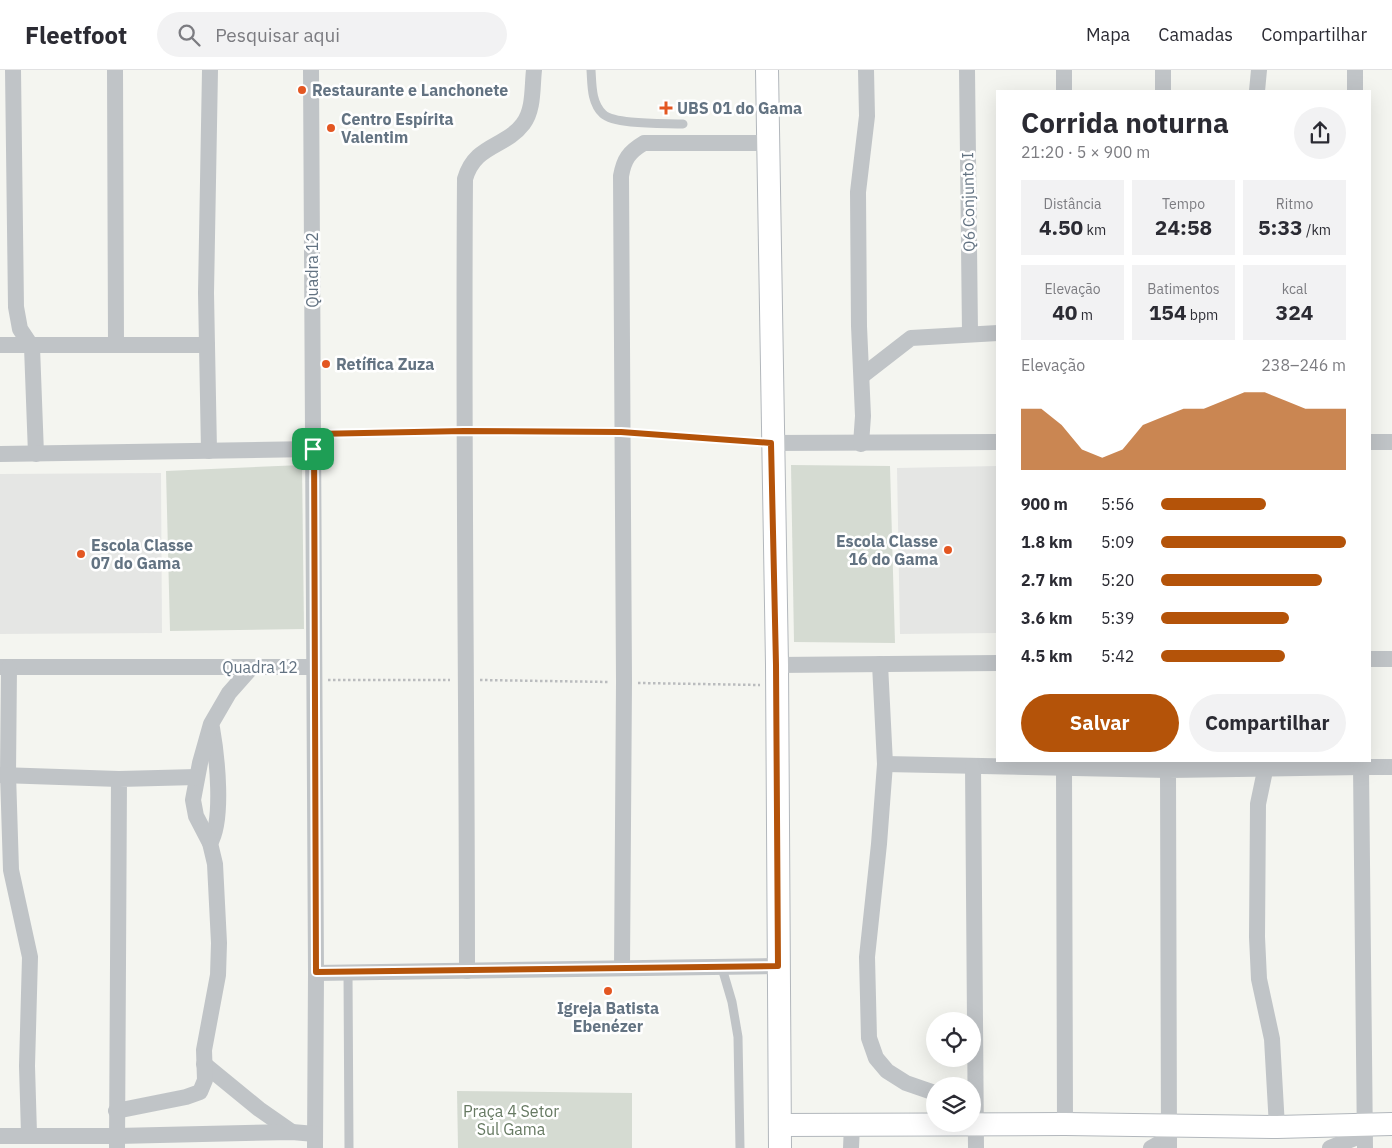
<!DOCTYPE html>
<html lang="pt">
<meta charset="utf-8">
<style>
:root{--surface:#fff;--page:#f2f2f3;--text:#2b2b33;--muted:#7c7c81;--line:#e1e1e2;--accent:#b45309}
body{margin:0;font-family:"IBM Plex Sans",sans-serif;background:var(--page);color:var(--text);height:100vh;display:flex;flex-direction:column;font-size:19px;white-space:nowrap}
*{box-sizing:border-box;margin:0}
p{font-size:16px;color:var(--muted)}
.icon{flex:none;width:28px;height:28px;fill:none;stroke:currentColor;stroke-width:2;stroke-linecap:round;stroke-linejoin:round}
.map{position:relative;flex:1;overflow:hidden}
.panel{position:absolute;left:996px;top:20px;width:375px;height:672px;display:flex;flex-direction:column;background:var(--surface);border-radius:0px;box-shadow:0 5px 20px #0002}
.panel>*{flex:none}
.controls{position:absolute;left:926px;top:942px;display:grid;gap:10px}
.controls a{display:grid;place-items:center;width:55px;height:55px;border-radius:50%;background:var(--surface);box-shadow:0 5px 20px #0002;font-size:25px}
.pin{position:absolute;display:grid;place-items:center;width:42px;height:42px;color:#fff;margin:-21px;border-radius:10px;box-shadow:0 2px 8px #0006}
.round{display:grid;place-items:center;flex:none;width:52px;height:52px;border-radius:26px;background:var(--page)}
.overview{display:flex;align-items:center;justify-content:space-between;height:85px;padding:0 25px}
h1{font-size:28px;font-weight:700;line-height:38px}
.metrics{display:grid;grid-template-columns:repeat(3,1fr);gap:8px;height:85px;padding:5px 25px}
.metrics div{display:grid;align-content:center;border-radius:0px;background:var(--page);text-align:center}
.metrics b{font-size:21px;font-weight:700}
.metrics small{font-size:14px;font-weight:400}
.metrics p{font-size:14px}
.chart{height:140px;padding:10px 25px}
.chart p{display:flex;justify-content:space-between}
.chart svg{width:100%;height:90px;margin-top:5px;fill:var(--accent);opacity:.7}
.action{display:flex;gap:10px;margin-top:auto;padding:10px 25px}
.action a{flex:1;height:58px;border-radius:30px;background:var(--accent);color:#fff;font-size:20px;font-weight:700;line-height:58px;text-align:center}
.action a+a{background:var(--page);color:var(--text)}
ul{padding:0 25px;list-style:none;font-size:16px}
li{display:grid;grid-template-columns:80px 60px 1fr;align-items:center;height:38px}
li i{height:12px;border-radius:6px;background:var(--accent)}
header{display:flex;align-items:center;gap:30px;box-sizing:border-box;height:70px;padding:0 25px;background:var(--surface);border-bottom:1px solid var(--line)}
header strong{font-size:24px}
nav{display:flex;gap:28px;margin-inline-start:auto;font-size:18px}
.search{width:350px;height:45px;background:var(--page);display:flex;align-items:center;gap:12px;box-sizing:border-box;padding:0 18px;border-radius:28px;color:var(--muted);font-size:19px}
.map>svg:first-child{display:block}
</style>
<header>
<strong>Fleetfoot</strong>
<div class="search"><svg class="icon" aria-label="search" viewBox="0 0 24 24"><circle cx="10" cy="10" r="6"/><path d="M15 15l6 6"/></svg>Pesquisar aqui</div>
<nav><a>Mapa</a><a>Camadas</a><a>Compartilhar</a></nav>
</header>
<div class="map">
<svg width="1392" height="1078" viewBox="0 0 1392 1078">
<rect width="100%" height="100%" fill="#f4f5f0"/>
<g fill="#e5e6e4">
<path d="M 997,396 L 997,563 L 900,564 L 897,398 Z"/>
<path d="M 161,403 L 162,563 L 0,564 L 0,404 Z"/>
</g>
<g fill="#d5dbd2">
<path d="M 302,395 L 304,559 L 170,561 L 166,401 Z"/>
<path d="M 791,395 L 890,396 L 895,573 L 794,572 Z"/>
<path d="M 457,1021 L 632,1023 L 632,1078 L 458,1078 Z"/>
</g>
<g fill="none" stroke-linecap="round" stroke-linejoin="round">
<g stroke="#b2b7bc" stroke-width="24">
<g id="secondary">
<path d="M 767,0 L 777,595 L 780,1078"/>
<path d="M 780,1055 L 1065,1054 L 1277,1057 L 1392,1054"/>
</g>
</g>
<g stroke="#babcbe" stroke-width="2.5" stroke-dasharray="2.5 2.5" stroke-linecap="butt">
<path d="M 480,361 L 607,362"/>
<path d="M 637,363 L 757,372"/>
<path d="M 327,364 L 449,361"/>
<path d="M 328,610 L 450,610"/>
<path d="M 480,610 L 610,612"/>
<path d="M 638,613 L 760,615"/>
</g>
<g stroke="#c0c4c7" stroke-width="9">
<path d="M 591,0 C 592,14 591,33 603,44 C 615,55 665,53 683,54"/>
<path d="M 722,898 L 732,932 L 738,967 L 740,1078"/>
<path d="M 348,903 L 349,1078"/>
</g>
<g stroke="#c0c4c7" stroke-width="16">
<path d="M 13,0 L 16,237 L 20,259 L 32,277 L 36,384"/>
<path d="M 115,0 L 116,274"/>
<path d="M 311,0 L 316,903 L 315,1078"/>
<path d="M 967,0 L 970,263"/>
<path d="M 1064,0 L 1064,21"/>
<path d="M 1163,0 L 1163,21"/>
<path d="M 1257,21 L 1259,0"/>
<path d="M 1355,21 L 1355,0"/>
<path d="M 0,275 L 207,275"/>
<path d="M 862,306 L 911,268 L 998,263"/>
<path d="M 1370,372 L 1392,372"/>
<path d="M 771,373 L 998,372"/>
<path d="M 861,374 L 863,346 L 859,256 L 858,122 L 867,46 L 866,0"/>
<path d="M 209,381 L 206,223 L 210,0"/>
<path d="M 0,384 L 313,379"/>
<path d="M 1370,589 L 1392,589"/>
<path d="M 880,594 L 885,694 L 879,774 L 867,887 L 869,968 L 876,988 L 887,1001 L 906,1013 L 935,1023"/>
<path d="M 777,595 L 998,593"/>
<path d="M 0,597 L 313,597"/>
<path d="M 9,597 L 8,704 L 11,800 L 30,887 L 27,996 L 29,1064"/>
<path d="M 1267,691 L 1258,734 L 1257,867 L 1259,909 L 1272,969 L 1277,1057"/>
<path d="M 885,694 L 1168,700"/>
<path d="M 973,696 L 976,1078"/>
<path d="M 1064,698 L 1065,1054"/>
<path d="M 0,705 L 119,709"/>
<path d="M 210,773 C 224,750 217,686 212,658"/>
<path d="M 622,898 L 624,612 L 621,106 C 624,89 629,82 644,73 L 769,73"/>
<path d="M 467,901 C 467,637 463,373 465,109 C 475,74 505,78 523,54 C 534,40 532,17 534,0"/>
<path d="M 316,903 L 778,896"/>
<path d="M 204,994 L 259,1039 L 292,1062"/>
<path d="M 116,1041 L 186,1027 L 200,1022 L 205,1010 L 204,980 L 218,905 L 219,873 L 215,794 L 210,773 L 196,746 L 193,730 L 200,693 L 211,654 L 229,623 L 252,597"/>
<path d="M 0,1066 L 117,1066 L 292,1062 L 315,1064"/>
<path d="M 117,1078 L 119,709 L 197,707"/>
<path d="M 851,1078 L 852,1055"/>
<path d="M 1151,1078 L 1169,1068"/>
<path d="M 1169,1078 L 1168,700 L 1361,697"/>
<path d="M 1330,1078 L 1365,1064"/>
<path d="M 1365,1078 L 1361,697 L 1392,697"/>
</g>
<use href="#secondary" stroke="#fff" stroke-width="22"/>
</g>
<g fill="none" stroke-linecap="round" stroke-linejoin="round">
<g stroke="#fff" stroke-width="10">
<path id="route" d="M 464,361 L 621,362 L 771,373 L 776,595 L 778,896 L 316,902 L 314,364 Z"/>
</g>
<use href="#route" stroke="#b45309" stroke-width="6"/>
</g>
<g fill="#e35722" stroke="#fff" stroke-width="2">
<circle cx="302" cy="20" r="5"/>
<path d="M663.5 30.5h5v5h5v5h-5v5h-5v-5h-5v-5h5z"/>
<circle cx="331" cy="58" r="5"/>
<circle cx="326" cy="294" r="5"/>
<circle cx="948" cy="480" r="5"/>
<circle cx="81" cy="484" r="5"/>
<circle cx="608" cy="921" r="5"/>
</g>
<g text-anchor="middle" stroke-width="5" stroke-linejoin="round" paint-order="stroke">
<g font-size="16" font-weight="bold" fill="#637382" stroke="#fff" text-anchor="start">
<text x="312" y="26">Restaurante e Lanchonete</text>
<text x="677" y="44">UBS 01 do Gama</text>
<text x="341" y="55">Centro Espírita<tspan x="341" dy="18">Valentim</tspan></text>
<text x="336" y="300">Retífica Zuza</text>
<text x="938" y="477" text-anchor="end">Escola Classe<tspan x="938" dy="18">16 do Gama</tspan></text>
<text x="91" y="481">Escola Classe<tspan x="91" dy="18">07 do Gama</tspan></text>
<text x="608" y="944" text-anchor="middle">Igreja Batista<tspan x="608" dy="18">Ebenézer</tspan></text>
</g>
<g font-size="16" fill="#637382" stroke="#fff">
<text transform="translate(968 132) rotate(-91)" y="6">Q6 Conjunto I</text>
<text transform="translate(312 200) rotate(-90)" y="6">Quadra 12</text>
<text x="260" y="603">Quadra 12</text>
</g>
<g font-size="16" fill="#667962" stroke="#fff">
<text x="511" y="1047">Praça 4 Setor<tspan x="511" dy="18">Sul Gama</tspan></text>
</g>
</g>
</svg>
<div class="controls">
<a><svg class="icon" aria-label="locate" viewBox="0 0 24 24"><circle cx="12" cy="12" r="6"/><path d="M12 2v4M12 18v4M2 12h4M18 12h4"/></svg></a>
<a><svg class="icon" aria-label="layers" viewBox="0 0 24 24"><path d="M12 4l9 5-9 5-9-5zM3 14l9 5 9-5"/></svg></a>
</div>
<div class="pin" style="left:313px;top:379px;background:#1e9e55"><svg class="icon" aria-label="arrive" viewBox="0 0 24 24"><path d="M6 21V4h12l-3 4 3 4H6"/></svg></div>
<section class="panel">
<div class="overview"><div><h1>Corrida noturna</h1><p>21:20 · 5 × 900 m</p></div><a class="round"><svg class="icon" aria-label="share" viewBox="0 0 24 24"><path d="M12 15V3M7 8l5-5 5 5M5 13v7h14v-7"/></svg></a></div>
<div class="metrics">
<div><p>Distância</p><b>4.50<small> km</small></b></div>
<div><p>Tempo</p><b>24:58</b></div>
<div><p>Ritmo</p><b>5:33<small> /km</small></b></div>
</div>
<div class="metrics">
<div><p>Elevação</p><b>40<small> m</small></b></div>
<div><p>Batimentos</p><b>154<small> bpm</small></b></div>
<div><p>kcal</p><b>324</b></div>
</div>
<div class="chart"><p><span>Elevação</span>238–246 m</p>
<svg viewBox="0 0 160 44" preserveAspectRatio="none"><path d="M0 44V14L10 14L20 22L30 34L40 38L50 34L60 22L70 18L80 14L90 14L100 10L110 6L120 6L130 10L140 14L150 14L160 14V44z"/></svg>
</div>
<ul>
<li><b>900 m</b>5:56<i style="width:57%"></i></li>
<li><b>1.8 km</b>5:09<i style="width:100%"></i></li>
<li><b>2.7 km</b>5:20<i style="width:87%"></i></li>
<li><b>3.6 km</b>5:39<i style="width:69%"></i></li>
<li><b>4.5 km</b>5:42<i style="width:67%"></i></li>
</ul>
<div class="action"><a>Salvar</a><a>Compartilhar</a></div>
</section>
</div>
